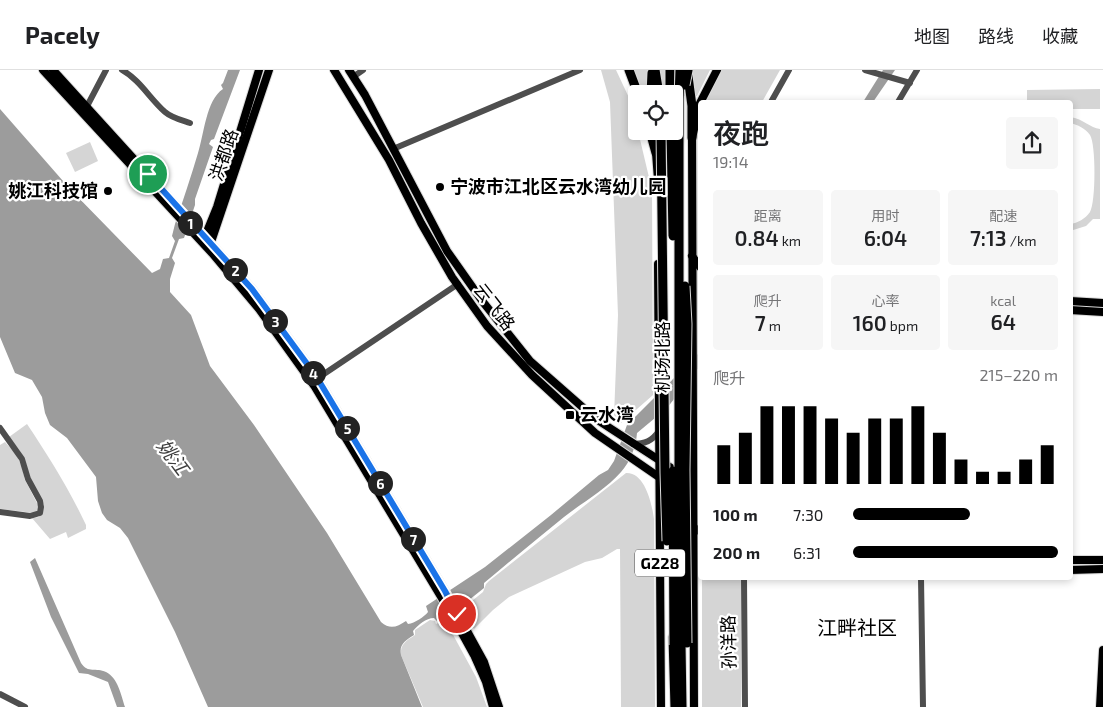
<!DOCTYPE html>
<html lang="zh">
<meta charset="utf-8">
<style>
:root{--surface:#fff;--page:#f6f6f6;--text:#202124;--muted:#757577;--line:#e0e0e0;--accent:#000}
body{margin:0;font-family:"Exo 2","Noto Sans SC",sans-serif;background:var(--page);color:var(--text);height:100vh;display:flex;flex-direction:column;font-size:19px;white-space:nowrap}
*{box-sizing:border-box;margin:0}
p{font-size:16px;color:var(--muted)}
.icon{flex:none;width:28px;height:28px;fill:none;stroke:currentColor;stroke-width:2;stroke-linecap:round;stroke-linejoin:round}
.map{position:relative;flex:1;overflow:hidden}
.sheet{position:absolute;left:698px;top:30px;width:375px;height:480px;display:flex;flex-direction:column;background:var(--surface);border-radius:5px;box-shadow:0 2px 8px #0003}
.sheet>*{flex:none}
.buttons{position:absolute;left:628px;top:15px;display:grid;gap:10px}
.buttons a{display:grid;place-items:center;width:55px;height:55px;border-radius:5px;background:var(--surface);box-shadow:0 2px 8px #0003;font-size:25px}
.pin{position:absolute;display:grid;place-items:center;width:42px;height:42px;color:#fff;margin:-21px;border:2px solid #fff;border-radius:50%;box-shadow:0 1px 5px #0007}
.km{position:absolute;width:25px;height:25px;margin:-12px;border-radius:50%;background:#222;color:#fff;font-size:14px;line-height:25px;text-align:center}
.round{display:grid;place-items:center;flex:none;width:52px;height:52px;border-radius:5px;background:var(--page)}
.head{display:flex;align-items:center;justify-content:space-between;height:85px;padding:0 15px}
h1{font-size:28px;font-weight:600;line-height:38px}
.metrics{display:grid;grid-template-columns:repeat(3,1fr);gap:8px;height:85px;padding:5px 15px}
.metrics div{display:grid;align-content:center;border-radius:5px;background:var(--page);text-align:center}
.metrics b{font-size:21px;font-weight:600}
.metrics small{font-size:14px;font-weight:400}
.metrics p{font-size:14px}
.chart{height:140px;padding:10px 15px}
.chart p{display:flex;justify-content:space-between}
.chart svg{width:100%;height:90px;margin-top:5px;stroke:var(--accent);stroke-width:6}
ul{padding:0 15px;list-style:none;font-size:16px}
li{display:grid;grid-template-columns:80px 60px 1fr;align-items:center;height:38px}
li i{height:12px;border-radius:6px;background:var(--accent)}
header{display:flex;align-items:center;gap:30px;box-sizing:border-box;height:70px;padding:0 25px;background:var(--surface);border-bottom:1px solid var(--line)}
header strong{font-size:24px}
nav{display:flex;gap:28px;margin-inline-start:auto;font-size:18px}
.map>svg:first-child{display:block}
</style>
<header>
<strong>Pacely</strong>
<nav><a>地图</a><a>路线</a><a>收藏</a></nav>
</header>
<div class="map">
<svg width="1103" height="637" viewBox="0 0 1103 637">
<rect width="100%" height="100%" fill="#fff"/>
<g fill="#d5d5d5">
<path d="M 601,0 L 616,0 L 631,32 L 636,61 L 638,61 L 652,120 L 653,325 L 621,353 L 614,346 L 618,245 L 610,32 Z"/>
<path d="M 633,0 L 710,0 L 697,26 L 674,26 L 674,24 L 644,24 Z"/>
<path d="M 722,0 L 780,0 L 762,32 L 705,32 L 711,17 Z"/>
<path d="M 1100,19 L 1100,39 L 1070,39 L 1070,32 L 1027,32 L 1027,20 Z"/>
<path d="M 1070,47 C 1084,49 1090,58 1100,59 L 1100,149 L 1093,149 L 1086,156 L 1070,161 L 1070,154 C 1078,153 1085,149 1090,142 C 1096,132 1096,74 1090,65 C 1085,58 1078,55 1070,53 Z"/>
<path d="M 90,72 L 98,91 L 75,102 L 66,83 Z"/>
<path d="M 27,354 C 49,387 69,419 86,455 L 86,459 L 68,468 L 66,462 L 50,469 L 32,448 L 39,447 L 44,435 L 30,408 L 25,390 L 20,381 L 9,367 Z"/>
<path d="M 5,372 L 16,384 L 22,397 L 25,410 L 38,435 L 38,441 L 34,443 L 0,439 L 0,375 Z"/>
<path d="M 626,403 C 645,402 652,434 654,449 L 655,637 L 621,637 L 620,479 L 617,479 L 602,488 L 585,492 L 509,527 L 493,540 L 474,559 L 462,539 L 483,522 L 486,514 L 489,511 Z"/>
<rect x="702" y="508" width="39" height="129"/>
<path d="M 430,550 L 435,551 L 436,554 L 445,550 L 476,607 L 487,637 L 423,637 L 401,585 C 400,574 406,571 415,565 L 415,560 Z"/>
</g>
<g fill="#9c9c9c">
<path d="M 228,0 L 240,0 L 214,69 L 211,70 L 209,74 L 213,77 L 195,129 L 195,135 L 184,168 L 179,169 L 172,188 L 175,193 L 170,209 L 170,222 L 191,245 L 210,296 L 254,355 L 327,463 L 381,552 C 390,560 397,557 406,551 L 408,554 C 415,553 424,547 428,542 L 426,536 L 485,497 L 551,445 L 599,405 L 608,400 L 614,391 L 627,355 L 700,282 L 700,296 L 667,338 L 637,363 C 636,377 630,392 621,402 C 605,420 583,432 564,447 C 537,469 510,491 484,513 L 484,518 L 464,534 L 437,551 L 434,548 C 426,548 418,555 413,561 L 414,565 C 405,571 399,574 401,585 L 422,637 L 208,637 L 175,562 L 128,468 L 120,458 L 107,450 L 102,443 L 98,431 L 96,407 L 67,368 L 50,355 L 45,343 L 42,327 L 32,310 L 15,303 L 0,267 L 0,39 L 70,119 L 152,203 L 160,199 L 163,189 L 169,188 L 175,171 L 172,166 L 175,154 C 183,130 191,107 198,83 C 204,65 206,30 223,19 L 221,15 L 223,13 Z"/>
<path d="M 883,0 L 895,0 L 873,32 L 863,32 Z"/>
<path d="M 35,488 L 81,593 C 88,604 96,597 106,602 C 118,608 121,625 125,637 L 117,637 L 108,612 L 88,604 L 79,603 L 51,547 L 30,492 Z"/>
</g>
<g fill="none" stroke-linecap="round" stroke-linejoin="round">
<g stroke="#dbdbdb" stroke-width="10">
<g id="major">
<path d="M 43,0 L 212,183 L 259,239 L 315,317 L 452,545 L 474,585 L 486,612 L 493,637"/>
<path d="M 53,0 L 252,219 L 316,306 L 445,521 L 484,592 L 499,637"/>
<path d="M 334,0 L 389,90 L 421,153 L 452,207 L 487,256 L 532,305 L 595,363 L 669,414"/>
<path d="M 349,0 L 365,25 L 447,181 L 483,232 L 530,291 L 596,349 L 679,403"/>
<path d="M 656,83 L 658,110"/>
<path d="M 204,169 L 217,137 L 259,0"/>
<path d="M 210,175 L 269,0"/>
<path d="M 692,186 L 700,197"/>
<path d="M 658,194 L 661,637"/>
<path d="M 1070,231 L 1103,233"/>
<path d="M 1070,240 L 1103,242"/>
<path d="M 1070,490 L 1103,490"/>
<path d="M 1070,500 L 1103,499"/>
<path d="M 694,637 L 692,68 L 700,33 L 717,0"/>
<path d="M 1100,637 L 1103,580"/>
</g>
</g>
<g stroke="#dbdbdb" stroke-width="11">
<g id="highway">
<path d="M 629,0 L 638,24"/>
<path d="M 655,0 L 659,24"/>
<path d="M 670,0 L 670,24"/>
<path d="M 688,6 L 692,36 L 692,68"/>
<path d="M 651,24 L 652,3"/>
<path d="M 650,61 L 656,83"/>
<path d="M 673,567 L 675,637"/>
<path d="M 681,574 L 682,637"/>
</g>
</g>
<g stroke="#4e4e4e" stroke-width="6">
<path d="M 122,0 C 140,10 150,29 165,42 C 172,48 181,50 190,53"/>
<path d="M 865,0 L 910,13"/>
<path d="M 353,7 L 363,0"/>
<path d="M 771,32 L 789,0"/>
<path d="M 898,32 L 917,0"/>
<path d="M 85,40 L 106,0"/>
<path d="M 393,79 L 580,0"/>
<path d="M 315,310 L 458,214"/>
<path d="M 0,358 L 22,389 L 28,409 L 40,431 L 41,437 L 40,443 L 30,446 L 0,442"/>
<path d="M 633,374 C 645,374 652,371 659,361"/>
<path d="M 693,465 L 700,457"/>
<path d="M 744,508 L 745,637"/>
<path d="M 921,508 L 923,637"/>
<path d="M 0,624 L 25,637"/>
</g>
<use href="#major" stroke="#000" stroke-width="8"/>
<use href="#highway" stroke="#000" stroke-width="9"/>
<g stroke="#dbdbdb" stroke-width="11" stroke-linecap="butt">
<g id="highway-bridge">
<path d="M 680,0 L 679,29 L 679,404 L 681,574"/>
<path d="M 685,15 L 688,0"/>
<path d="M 661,61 L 665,403 L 667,471"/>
<path d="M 671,61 L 673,166"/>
<path d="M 685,216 L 687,254 L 685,400 L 687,573"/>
<path d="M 673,401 L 674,575"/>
</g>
</g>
<use href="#highway-bridge" stroke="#000" stroke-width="9"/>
</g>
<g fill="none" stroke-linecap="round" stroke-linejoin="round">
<g stroke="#fff" stroke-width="10">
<path id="route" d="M 148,104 L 252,219 L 316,306 L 445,521 L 457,544"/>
</g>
<use href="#route" stroke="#1a73e8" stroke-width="6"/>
</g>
<g fill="#000" stroke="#fff" stroke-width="2">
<circle cx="440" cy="117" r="5"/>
<circle cx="108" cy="121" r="5"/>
<rect x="565" y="340" width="10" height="10" rx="2.5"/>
</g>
<g text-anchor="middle" stroke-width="4.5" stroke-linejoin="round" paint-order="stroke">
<rect fill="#fff" stroke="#4c4c4c" stroke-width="1" x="635" y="479.5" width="50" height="27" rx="4"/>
<g font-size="16" font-weight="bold" fill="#000">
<text x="660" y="499">G228</text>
</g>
<g font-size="18" fill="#000" stroke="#fff">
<text transform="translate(224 85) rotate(-71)" y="6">洪都路</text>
<text transform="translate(494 237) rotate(52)" y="6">云飞路</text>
<text transform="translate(663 287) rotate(-90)" y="6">机场北路</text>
<text transform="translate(729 572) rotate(-91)" y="6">孙洋路</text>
</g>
<g font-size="18" font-weight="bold" fill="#000" stroke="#fff" text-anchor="start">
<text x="450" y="123">宁波市江北区云水湾幼儿园</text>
<text x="98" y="127" text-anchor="end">姚江科技馆</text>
<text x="580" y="351">云水湾</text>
</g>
<g font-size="19" font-style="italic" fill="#3d3d3d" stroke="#fff">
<text transform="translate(173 387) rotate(53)" y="7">姚江</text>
</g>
<g font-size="20" fill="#000" stroke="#fff">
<text x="857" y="565">江畔社区</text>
</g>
</g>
</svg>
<div class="buttons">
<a><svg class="icon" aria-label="locate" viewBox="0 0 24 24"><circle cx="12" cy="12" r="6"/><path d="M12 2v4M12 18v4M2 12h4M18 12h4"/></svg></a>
</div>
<div class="pin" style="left:148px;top:104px;background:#1e9e55"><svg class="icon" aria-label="arrive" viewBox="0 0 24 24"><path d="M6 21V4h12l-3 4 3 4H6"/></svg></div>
<div class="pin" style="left:457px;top:544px;background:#d93025"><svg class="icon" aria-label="check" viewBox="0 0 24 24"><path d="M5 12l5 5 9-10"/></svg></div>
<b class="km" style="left:190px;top:153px">1</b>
<b class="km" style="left:235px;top:200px">2</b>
<b class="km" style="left:275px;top:251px">3</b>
<b class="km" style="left:313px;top:303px">4</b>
<b class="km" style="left:347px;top:358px">5</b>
<b class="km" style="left:380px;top:413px">6</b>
<b class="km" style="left:413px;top:469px">7</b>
<section class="sheet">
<div class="head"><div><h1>夜跑</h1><p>19:14</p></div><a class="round"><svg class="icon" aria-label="share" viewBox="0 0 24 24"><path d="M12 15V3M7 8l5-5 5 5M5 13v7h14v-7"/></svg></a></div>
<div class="metrics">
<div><p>距离</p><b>0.84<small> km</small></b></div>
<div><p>用时</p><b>6:04</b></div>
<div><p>配速</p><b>7:13<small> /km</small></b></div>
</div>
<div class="metrics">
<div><p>爬升</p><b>7<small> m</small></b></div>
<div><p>心率</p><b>160<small> bpm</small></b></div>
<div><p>kcal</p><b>64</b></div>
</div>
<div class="chart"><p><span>爬升</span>215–220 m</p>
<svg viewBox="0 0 160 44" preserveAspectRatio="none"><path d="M5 44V25M15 44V19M25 44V6M35 44V6M45 44V6M55 44V12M65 44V19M75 44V12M85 44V12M95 44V6M105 44V19M115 44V32M125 44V38M135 44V38M145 44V32M155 44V25"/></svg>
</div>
<ul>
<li><b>100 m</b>7:30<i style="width:57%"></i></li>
<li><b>200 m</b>6:31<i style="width:100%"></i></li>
</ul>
</section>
</div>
